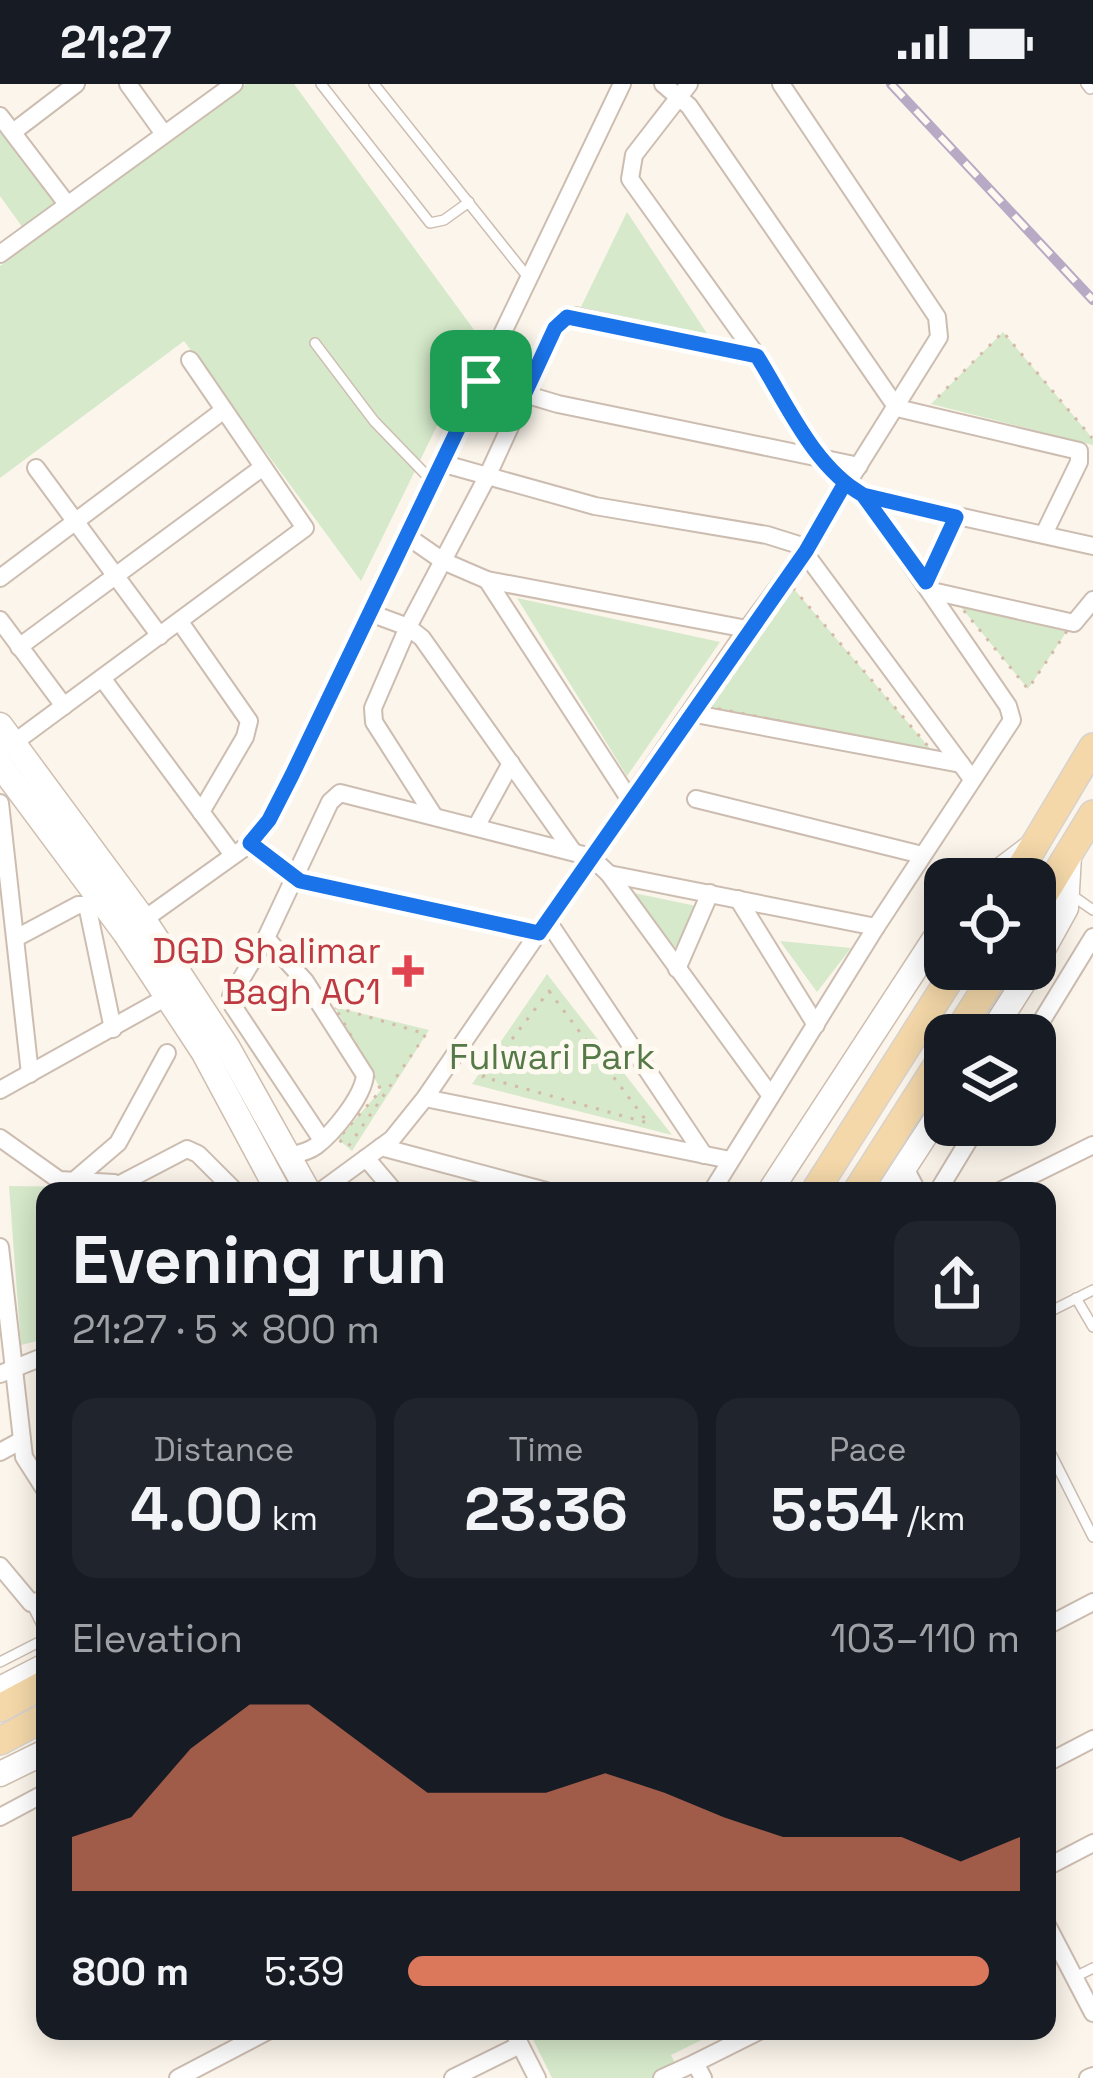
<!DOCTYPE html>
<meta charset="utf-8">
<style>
:root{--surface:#171b24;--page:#20242c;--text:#f1f3f6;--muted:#9ea1a6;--accent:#db775a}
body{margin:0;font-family:"Space Grotesk",sans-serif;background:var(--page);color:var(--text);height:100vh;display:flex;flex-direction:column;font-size:45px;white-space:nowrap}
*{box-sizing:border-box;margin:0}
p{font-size:39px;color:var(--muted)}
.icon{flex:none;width:66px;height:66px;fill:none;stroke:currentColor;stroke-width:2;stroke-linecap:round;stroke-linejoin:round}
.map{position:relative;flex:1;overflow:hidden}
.details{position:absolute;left:36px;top:1098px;width:1020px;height:858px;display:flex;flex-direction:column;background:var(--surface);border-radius:24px;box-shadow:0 6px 30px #0003}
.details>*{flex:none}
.fabs{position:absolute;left:924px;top:774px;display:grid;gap:24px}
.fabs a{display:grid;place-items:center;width:132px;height:132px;border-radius:24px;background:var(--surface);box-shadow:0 6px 30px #0003;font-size:60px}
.pin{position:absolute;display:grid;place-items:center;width:102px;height:102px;color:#fff;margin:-51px;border-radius:24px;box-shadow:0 6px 18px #0006}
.round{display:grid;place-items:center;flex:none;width:126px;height:126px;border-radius:24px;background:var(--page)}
.head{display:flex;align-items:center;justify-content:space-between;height:204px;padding:0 36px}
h1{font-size:66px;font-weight:800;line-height:90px}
.stats{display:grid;grid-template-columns:repeat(3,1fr);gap:18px;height:204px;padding:12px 36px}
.stats div{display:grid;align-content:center;border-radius:24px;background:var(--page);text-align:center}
.stats b{font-size:60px;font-weight:800}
.stats small{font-size:33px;font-weight:400}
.stats p{font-size:33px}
.chart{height:336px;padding:24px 36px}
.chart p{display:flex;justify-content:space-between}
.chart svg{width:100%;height:216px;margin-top:12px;fill:var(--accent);opacity:.7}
ul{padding:0 36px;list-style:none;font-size:39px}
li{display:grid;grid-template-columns:192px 144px 1fr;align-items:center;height:90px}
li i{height:30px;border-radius:15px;background:var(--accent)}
.status{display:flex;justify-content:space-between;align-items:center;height:84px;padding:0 60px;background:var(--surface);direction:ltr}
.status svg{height:33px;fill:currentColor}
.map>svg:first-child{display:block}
</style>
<div class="status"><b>21:27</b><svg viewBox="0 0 49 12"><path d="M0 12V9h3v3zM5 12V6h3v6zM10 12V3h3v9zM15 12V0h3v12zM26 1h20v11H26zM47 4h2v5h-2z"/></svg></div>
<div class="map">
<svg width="1093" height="1994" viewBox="0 0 1093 1994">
<rect width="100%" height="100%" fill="#fbf5eb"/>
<g fill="#d6e9ca">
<path d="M 246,0 L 294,0 L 480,254 L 361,497 L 184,257 L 0,394 L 0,182 L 33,158 L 0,112 L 0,41 L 67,131 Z"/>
<path d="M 627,128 L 708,251 L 581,223 Z"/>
<path d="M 1003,248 L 1093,355 L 1093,361 L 931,320 Z"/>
<path d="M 793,504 L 933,668 L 710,623 Z"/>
<path d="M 517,514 L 720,558 L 627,692 Z"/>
<path d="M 956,517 L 1069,544 L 1028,605 Z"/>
<path d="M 629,808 L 701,823 L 674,865 Z"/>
<path d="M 780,857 L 851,864 L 817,908 Z"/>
<path d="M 547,890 L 672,1051 L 472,1000 Z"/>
<path d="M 335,923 L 429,946 L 352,1067 L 338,1055 L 381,1006 Z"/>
<path d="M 9,1102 L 88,1103 L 91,1107 L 45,1107 L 45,1255 L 21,1261 Z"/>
<path d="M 529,1947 L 720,1947 L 671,1971 L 682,1994 L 552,1994 Z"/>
</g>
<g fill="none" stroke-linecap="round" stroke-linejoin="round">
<g stroke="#cdbdb1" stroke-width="12">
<g id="lane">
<path d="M 321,0 L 430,139 L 444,136 L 469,118"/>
<path d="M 374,0 L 527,192"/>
<path d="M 1086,0 L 1090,5"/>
<path d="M 315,259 L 374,337 L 433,398"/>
<path d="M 1073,812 L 1093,826"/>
<path d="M 1076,1214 L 1093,1243"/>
<path d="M 1047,1229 L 1093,1206"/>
<path d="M 1047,1362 L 1093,1453"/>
<path d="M 31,1519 L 45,1547"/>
<path d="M 0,1578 L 45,1555"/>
<path d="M 1075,1893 L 1093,1884"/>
</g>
</g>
<g stroke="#cdbdb1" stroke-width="20">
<g id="street">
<path d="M 128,0 L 164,50"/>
<path d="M 663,0 L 689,22 L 897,324 L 1079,367 L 1079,378 L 1044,450"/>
<path d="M 689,0 L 634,71 L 630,95 L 757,272 L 820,374 L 845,399 L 863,411 L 1093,462"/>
<path d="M 0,32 L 67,120"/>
<path d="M 13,48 L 76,0"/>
<path d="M 0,170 L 234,0"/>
<path d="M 481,297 L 558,320 L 859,382"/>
<path d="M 441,379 L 595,422 L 767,451 L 799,461 L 972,695"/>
<path d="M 36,384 L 160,552"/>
<path d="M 407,452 L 443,477 L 487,496 L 747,545"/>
<path d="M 0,494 L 224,326"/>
<path d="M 487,496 L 630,716"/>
<path d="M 926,498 L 956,433"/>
<path d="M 932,507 L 1074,539 L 1093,516"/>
<path d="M 370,529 L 408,543 L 422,554 L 572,766"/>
<path d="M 0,536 L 64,622"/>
<path d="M 180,538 L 249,637 L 245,653 L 201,728"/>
<path d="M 19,563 L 263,383"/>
<path d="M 102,594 L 233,771"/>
<path d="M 690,629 L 961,680"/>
<path d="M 0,669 L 305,444 L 190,276"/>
<path d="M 696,715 L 922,771"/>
<path d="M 0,719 L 30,990"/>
<path d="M 434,732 L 374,638 L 373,624 L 408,543 L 486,395 L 555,245 L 560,237 L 575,232 L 757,272"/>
<path d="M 476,743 L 511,679"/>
<path d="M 251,759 L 300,797 L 539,849"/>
<path d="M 609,790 L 876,843"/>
<path d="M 738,815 L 816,941"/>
<path d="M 547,836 L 704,1071"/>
<path d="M 139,839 L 251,759 L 269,736 L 622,0"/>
<path d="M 16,854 L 78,821 L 87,821 L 113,945"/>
<path d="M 266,854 L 305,897 L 365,991 C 363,1013 333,1049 316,1062 C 308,1068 298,1070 289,1072"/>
<path d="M 677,885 L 710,809"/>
<path d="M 1033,951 L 1093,853"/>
<path d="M 0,1006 L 172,910"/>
<path d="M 425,1014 L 730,1076"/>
<path d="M 0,1054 L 59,1096 L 114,1099 L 129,1107"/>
<path d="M 322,1056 L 233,922 L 231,912 L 266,854 L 330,718 L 340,709 L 591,773 L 609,790 L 771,1012"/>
<path d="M 381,1063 L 546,1107"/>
<path d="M 366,1074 L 394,1107"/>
<path d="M 905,1084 L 917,1107"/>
<path d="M 70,1100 L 118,1059 L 167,969"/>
<path d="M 120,1100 L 187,1065 L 198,1070 L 235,1107"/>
<path d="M 321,1107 L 392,1055 L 425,1014 L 747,545 L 805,467 L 939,253 L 937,233 L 781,0"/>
<path d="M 712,1107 L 876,843 L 1012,636 L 1008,622 L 863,411"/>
<path d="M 938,1107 L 978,1041"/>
<path d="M 1000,1107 L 1093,1061"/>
<path d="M 0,1163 L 24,1373 L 45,1406"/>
<path d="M 0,1290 L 45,1272"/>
<path d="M 0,1368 L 22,1356"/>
<path d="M 0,1482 L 31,1519 L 45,1515"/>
<path d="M 1047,1542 L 1093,1518"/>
<path d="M 1047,1679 L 1093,1655"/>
<path d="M 0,1733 L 45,1709"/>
<path d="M 1047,1783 L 1093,1759"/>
<path d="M 1047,1841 L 1093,1929"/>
<path d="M 513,1947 L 537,1994"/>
<path d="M 178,1994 L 268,1947"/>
<path d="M 453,1994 L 520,1961"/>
<path d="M 662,1994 L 695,1979"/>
<path d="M 703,1994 L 695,1979 L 759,1947"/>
<path d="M 1088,1994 L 1093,1992"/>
</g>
</g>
<g stroke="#cfbeaf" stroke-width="27">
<g id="secondary">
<path d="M 0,641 L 144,836 L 228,964 L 308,1107"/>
<path d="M 0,681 L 125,849 L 204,969 L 278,1107"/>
<path d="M 989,795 L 1030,764"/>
<path d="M 1035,880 L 1066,824 L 1069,771"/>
<path d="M 990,951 L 1032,885"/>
<path d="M 770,1107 L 945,839"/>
<path d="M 889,1107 L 945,1021"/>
<path d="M 0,1605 L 45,1582"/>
<path d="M 0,1690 L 45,1668"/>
</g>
</g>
<g stroke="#d8d2ce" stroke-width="30">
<g id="primary">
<path d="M 1014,795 L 1093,663"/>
<path d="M 1035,825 L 1093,730"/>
<path d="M 956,951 L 998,885"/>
<path d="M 815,1107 L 956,885"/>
<path d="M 857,1107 L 945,969"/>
<path d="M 0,1624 L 45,1600"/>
<path d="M 0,1657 L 45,1633"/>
</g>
</g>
<g stroke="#d4b9a7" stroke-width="3" stroke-dasharray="3 9" stroke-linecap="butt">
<path d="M 938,313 L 1003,248 L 1092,354"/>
<path d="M 793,504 L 933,668 L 710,623 Z"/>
<path d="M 956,517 L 1069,544 L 1028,605 Z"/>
<path d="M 549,907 L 648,1039 L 483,993 Z"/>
<path d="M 335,923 L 426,950 L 348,1063 L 338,1055 L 381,1006 Z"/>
</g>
<use href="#lane" stroke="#fff" stroke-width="9"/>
<use href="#street" stroke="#fff" stroke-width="16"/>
<use href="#secondary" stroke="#fff" stroke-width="24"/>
<use href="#primary" stroke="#f4d8a9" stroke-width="27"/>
<g stroke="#b8a9c5" stroke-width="10">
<path id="rail" d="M 891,0 L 1093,216"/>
</g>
<use href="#rail" stroke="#fef9f1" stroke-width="6" stroke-dasharray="18" stroke-linecap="butt"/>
</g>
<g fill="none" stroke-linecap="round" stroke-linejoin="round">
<g stroke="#fff" stroke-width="24">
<path id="route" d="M 481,297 L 292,691 L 269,736 L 250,759 L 300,797 L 539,849 L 806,467 L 845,399 L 863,411 L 926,498 L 956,433 L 863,411 C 813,382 787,320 757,272 L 567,233 L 555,244 L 524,311 L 481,297"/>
</g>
<use href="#route" stroke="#1a73e8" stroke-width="15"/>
</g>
<path fill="#e0444e" stroke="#fef9f1" stroke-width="4.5" d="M402 869h12v12h12v12h-12v12h-12v-12h-12v-12h12z"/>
<g text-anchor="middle" stroke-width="10" stroke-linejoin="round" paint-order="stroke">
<g font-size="36" fill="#be3a42" stroke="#fef9f1" text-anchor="end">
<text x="381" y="879">DGD Shalimar<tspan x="381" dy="41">Bagh AC1</tspan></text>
</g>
<g font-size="36" fill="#567948" stroke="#fef9f1">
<text x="552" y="985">Fulwari Park</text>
</g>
</g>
</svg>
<div class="fabs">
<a><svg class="icon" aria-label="locate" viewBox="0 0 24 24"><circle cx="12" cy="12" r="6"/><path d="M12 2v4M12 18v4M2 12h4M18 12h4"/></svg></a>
<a><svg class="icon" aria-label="layers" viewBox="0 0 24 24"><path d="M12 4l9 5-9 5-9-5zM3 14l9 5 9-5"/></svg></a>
</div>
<div class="pin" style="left:481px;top:297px;background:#1e9e55"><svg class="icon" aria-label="arrive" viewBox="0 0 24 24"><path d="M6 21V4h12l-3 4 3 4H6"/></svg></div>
<section class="details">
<div class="head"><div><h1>Evening run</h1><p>21:27 · 5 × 800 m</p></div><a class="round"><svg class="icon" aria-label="share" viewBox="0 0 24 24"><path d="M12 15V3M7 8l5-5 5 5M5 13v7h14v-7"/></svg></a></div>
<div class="stats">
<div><p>Distance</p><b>4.00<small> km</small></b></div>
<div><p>Time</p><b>23:36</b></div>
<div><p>Pace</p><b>5:54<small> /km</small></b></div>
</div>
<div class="chart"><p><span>Elevation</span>103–110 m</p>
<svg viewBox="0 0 160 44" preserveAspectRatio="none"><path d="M0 44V33L10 29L20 15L30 6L40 6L50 15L60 24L70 24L80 24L90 20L100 24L110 29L120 33L130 33L140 33L150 38L160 33V44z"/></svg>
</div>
<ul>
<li><b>800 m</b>5:39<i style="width:95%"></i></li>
</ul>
</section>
</div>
